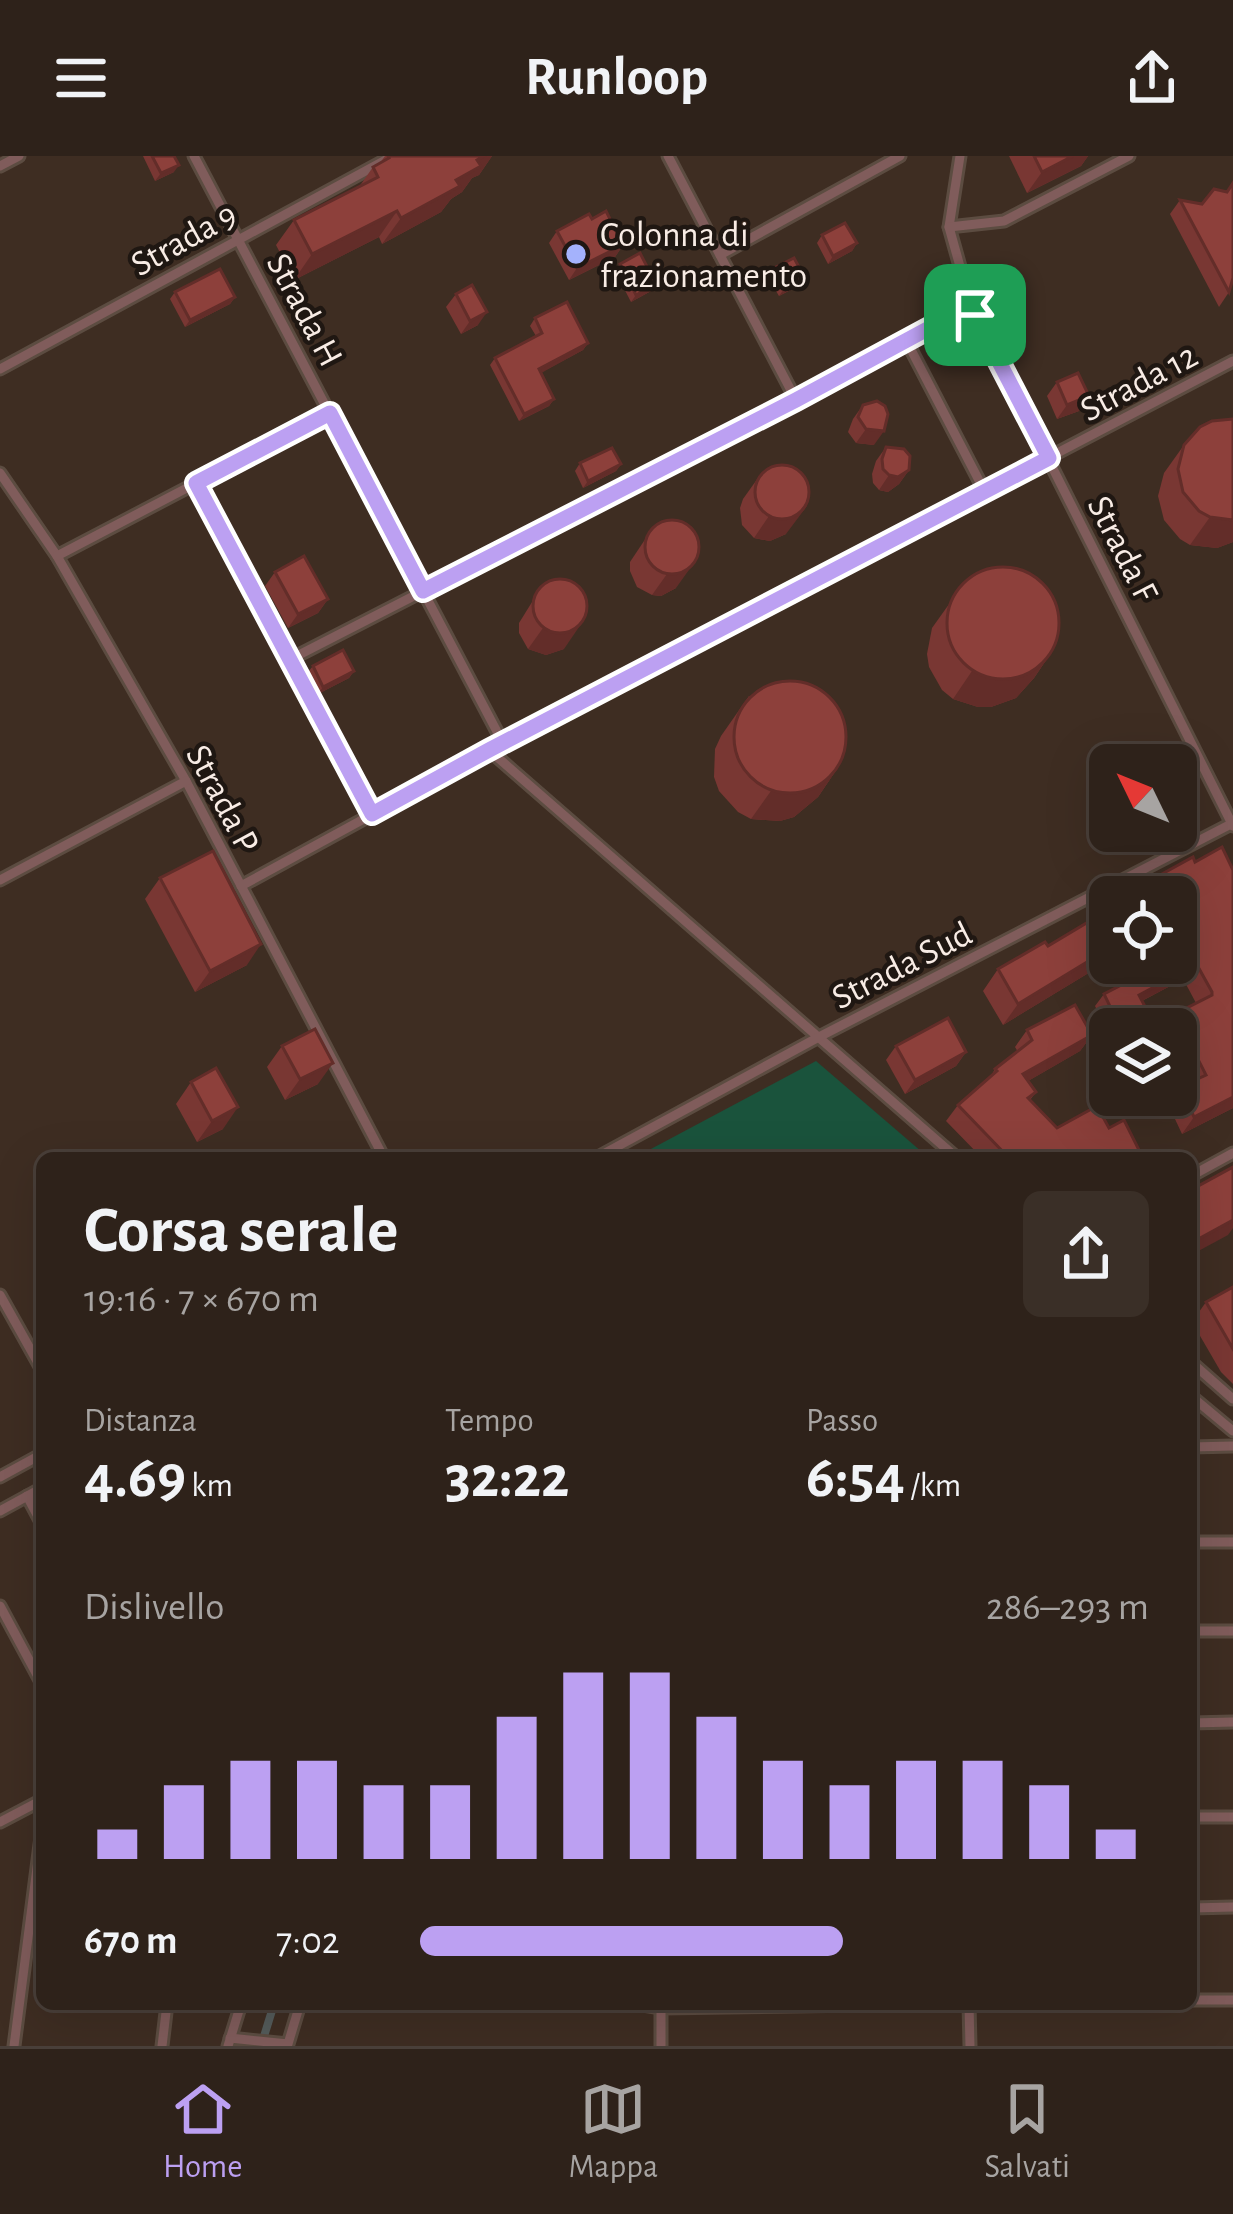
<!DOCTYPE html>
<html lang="it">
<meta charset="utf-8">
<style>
:root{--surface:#2e221a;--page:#3a2f27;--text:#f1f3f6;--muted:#a7a4a2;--line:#493f39;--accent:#bca0f2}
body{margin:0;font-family:"Alegreya Sans",sans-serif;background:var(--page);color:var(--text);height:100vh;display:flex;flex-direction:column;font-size:45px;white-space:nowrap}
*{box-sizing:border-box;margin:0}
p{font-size:39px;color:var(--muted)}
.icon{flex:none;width:66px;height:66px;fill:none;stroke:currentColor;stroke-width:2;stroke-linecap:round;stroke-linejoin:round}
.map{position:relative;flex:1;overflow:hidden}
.side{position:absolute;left:36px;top:996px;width:1161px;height:858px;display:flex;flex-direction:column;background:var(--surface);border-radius:18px;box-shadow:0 12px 48px #0002,0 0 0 3px var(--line)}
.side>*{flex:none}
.needle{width:78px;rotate:313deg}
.buttons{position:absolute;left:1089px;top:588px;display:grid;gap:24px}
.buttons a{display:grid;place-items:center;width:108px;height:108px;border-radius:18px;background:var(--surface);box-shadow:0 12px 48px #0002,0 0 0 3px var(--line);font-size:60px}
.pin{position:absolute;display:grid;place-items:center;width:102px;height:102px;color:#fff;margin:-51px;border-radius:24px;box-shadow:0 6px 18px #0006}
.round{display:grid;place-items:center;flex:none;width:126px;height:126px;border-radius:18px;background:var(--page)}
.headline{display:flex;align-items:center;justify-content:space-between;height:204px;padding:0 48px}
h1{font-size:66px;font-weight:700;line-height:90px}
.figures{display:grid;grid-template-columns:repeat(3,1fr);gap:18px;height:204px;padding:12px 48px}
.figures div{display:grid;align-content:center}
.figures b{font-size:60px;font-weight:700}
.figures small{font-size:33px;font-weight:400}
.figures p{font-size:33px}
.chart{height:336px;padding:24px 48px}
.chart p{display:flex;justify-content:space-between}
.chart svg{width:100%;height:216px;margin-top:12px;stroke:var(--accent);stroke-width:6}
ul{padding:0 48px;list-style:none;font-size:39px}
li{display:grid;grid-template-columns:192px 144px 1fr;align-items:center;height:90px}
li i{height:30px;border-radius:15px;background:var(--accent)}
header{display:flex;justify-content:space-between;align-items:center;height:156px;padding:0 48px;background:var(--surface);font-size:54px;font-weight:700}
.menu{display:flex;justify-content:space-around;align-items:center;height:168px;border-top:3px solid var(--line);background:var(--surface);font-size:33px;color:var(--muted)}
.menu a{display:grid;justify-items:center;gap:6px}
.menu .selected{color:var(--accent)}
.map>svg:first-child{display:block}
</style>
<header><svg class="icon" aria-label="menu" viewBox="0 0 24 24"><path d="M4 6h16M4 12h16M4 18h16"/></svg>Runloop<svg class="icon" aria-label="share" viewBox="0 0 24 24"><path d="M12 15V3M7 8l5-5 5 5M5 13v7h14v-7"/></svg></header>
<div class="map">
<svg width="1233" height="1890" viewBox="0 0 1233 1890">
<rect width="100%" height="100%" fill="#3e2d22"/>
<path fill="#1a533c" d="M 816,905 L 929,1002 L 634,1002 Z"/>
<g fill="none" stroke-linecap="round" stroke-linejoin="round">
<path stroke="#545b5a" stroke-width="8" d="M 261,1890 L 274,1848"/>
<g stroke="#5c4c41" stroke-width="15">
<g id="lane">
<path d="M 194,0 L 503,587"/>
<path d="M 668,0 L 796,244"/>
<path d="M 960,0 L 949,71 L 971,150 L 1233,670"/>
<path d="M 0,10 L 19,0"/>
<path d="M 949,71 L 1004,65 L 1129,0"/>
<path d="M 720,99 L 900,0"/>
<path d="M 906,184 L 985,336"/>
<path d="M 0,213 L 393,0"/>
<path d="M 0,317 L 57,400 L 186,625 L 384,1002"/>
<path d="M 196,327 L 372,658"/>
<path d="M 57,400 L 330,257"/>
<path d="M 289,504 L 796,244 L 971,150"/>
<path d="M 489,594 L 957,1002"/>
<path d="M 0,724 L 186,625"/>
<path d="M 241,730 L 503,587 L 1233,205"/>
<path d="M 596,1002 L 817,882 L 1233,667"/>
<path d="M 1191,1020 L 1233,997"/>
<path d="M 0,1139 L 42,1214"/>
<path d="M 1191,1206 L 1233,1243"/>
<path d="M 1191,1240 L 1233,1275"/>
<path d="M 1191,1291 L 1233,1290"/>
<path d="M 0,1321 L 42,1298"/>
<path d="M 27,1340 L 42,1368"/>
<path d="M 0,1355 L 42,1332"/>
<path d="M 1191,1386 L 1233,1386"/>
<path d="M 0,1450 L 42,1528"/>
<path d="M 1191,1475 L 1233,1475"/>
<path d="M 1191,1567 L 1233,1566"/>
<path d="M 1191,1661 L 1233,1661"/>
<path d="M 0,1666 L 42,1644"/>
<path d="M 1191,1752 L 1233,1751"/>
<path d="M 1191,1844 L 1233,1844"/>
<path d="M 637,1848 L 661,1852 L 927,1848"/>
<path d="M 661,1848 L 661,1890"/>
<path d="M 969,1848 L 970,1890"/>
<path d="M 230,1882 L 288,1888 L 300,1848"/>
<path d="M 14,1890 L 42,1673"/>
<path d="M 162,1890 L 167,1848"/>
<path d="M 228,1890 L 241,1848"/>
</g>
</g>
<use href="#lane" stroke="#805c5b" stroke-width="9"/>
</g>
<g fill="#793733">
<path d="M 143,0 L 174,0 L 174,16 L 155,25 Z"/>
<path d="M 385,0 L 492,0 L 479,19 L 472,22 L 462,36 L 451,43 L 441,56 L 382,88 L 379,81 L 294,124 L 276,89 L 294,64 L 359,31 L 373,11 L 380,7 Z"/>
<path d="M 1009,0 L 1088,0 L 1081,10 L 1027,37 Z"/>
<path d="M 1180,44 L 1229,136 L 1219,151 L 1170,58 Z"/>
<path d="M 592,63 L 623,89 L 615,101 L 569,124 L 549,87 L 557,75 Z"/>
<path d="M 822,79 L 857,87 L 852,95 L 828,108 L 817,87 Z"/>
<path d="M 620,108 L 656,128 L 651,135 L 631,146 L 615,115 Z"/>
<path d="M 772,113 L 805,122 L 800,129 L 779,140 L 767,120 Z"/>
<path d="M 175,136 L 235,141 L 230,148 L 185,171 L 170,143 Z"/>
<path d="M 456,138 L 478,169 L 461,178 L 446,151 Z"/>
<path d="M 535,162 L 588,187 L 583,194 L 540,217 L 554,243 L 549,250 L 519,265 L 490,209 L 495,202 L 536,180 L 530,170 Z"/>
<path d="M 1057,226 L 1089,240 L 1079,255 L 1057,263 L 1047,240 Z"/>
<path d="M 863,249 L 874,289 L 856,287 L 848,276 L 853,263 Z"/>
<path d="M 1233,263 L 1233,386 L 1217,392 L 1190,389 L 1180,383 L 1164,364 L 1158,340 L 1164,317 L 1184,289 Z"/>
<path d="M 886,291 L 909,314 L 899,328 L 888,336 L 879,334 L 873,327 L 872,318 L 876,305 Z"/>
<path d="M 580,307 L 621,308 L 616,315 L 583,332 L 575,315 Z"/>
<path d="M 758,322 L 786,378 L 770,385 L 754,382 L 742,369 L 740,352 L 743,343 Z"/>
<path d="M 654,370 L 676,432 L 661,440 L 652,439 L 637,431 L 630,415 L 630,406 Z"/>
<path d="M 275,416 L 328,443 L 318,457 L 288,472 L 265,430 Z"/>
<path d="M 967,423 L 1053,494 L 1034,522 L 1016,542 L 991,551 L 978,551 L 953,543 L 942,534 L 929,511 L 927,498 L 932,472 Z"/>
<path d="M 542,430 L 564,493 L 546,499 L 528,493 L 519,477 L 519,467 Z"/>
<path d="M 313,510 L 354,515 L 349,522 L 318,538 L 307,517 Z"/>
<path d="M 749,540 L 837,613 L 818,641 L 794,661 L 780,665 L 751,663 L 738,656 L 719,635 L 714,621 L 715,593 L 721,580 Z"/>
<path d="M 1195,706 L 1233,714 L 1233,952 L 1182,978 L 1168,948 L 1180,931 L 1189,927 L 1176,901 L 1176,873 L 1164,873 L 1175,858 L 1196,847 L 1180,817 L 1172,829 L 1142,845 L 1141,873 L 1110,873 L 1110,880 L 1095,850 L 1104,838 L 1176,807 L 1176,741 L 1139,741 L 1151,724 Z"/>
<path d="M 160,722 L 247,809 L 195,836 L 145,743 Z"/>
<path d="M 1110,753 L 1110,804 L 1003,869 L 983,835 L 998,813 L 1048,790 Z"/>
<path d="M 1027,874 L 1092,879 L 1080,895 L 1028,925 L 1036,936 L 1030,944 L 1057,972 L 1109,972 L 1143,1002 L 982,1002 L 946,965 L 958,949 L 989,923 L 995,913 L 1018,896 L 1015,891 Z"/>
<path d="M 282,890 L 318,928 L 285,944 L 267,911 Z"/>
<path d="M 896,890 L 966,896 L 956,910 L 905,938 L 886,904 Z"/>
<path d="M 191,926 L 223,973 L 197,986 L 176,948 Z"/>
<path d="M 1233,1131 L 1233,1228 L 1221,1216 L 1192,1166 L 1206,1146 Z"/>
</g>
<g fill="#632d29">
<path d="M 483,0 L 492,0 L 479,19 L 472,22 L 462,36 L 451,43 L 441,56 L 382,88 L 401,62 L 456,24 Z"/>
<path d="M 1073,0 L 1088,0 L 1081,10 L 1027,37 L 1042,16 Z"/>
<path d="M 179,9 L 174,16 L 155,25 L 161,17 Z"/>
<path d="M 397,55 L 379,81 L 294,124 L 312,98 Z"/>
<path d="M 857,87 L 852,95 L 828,108 L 833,100 Z"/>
<path d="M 623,89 L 615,101 L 569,124 L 577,112 Z"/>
<path d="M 805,122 L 800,129 L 779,140 L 784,133 Z"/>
<path d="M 656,128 L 651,135 L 631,146 L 636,139 Z"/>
<path d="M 235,141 L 230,148 L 185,171 L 190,164 Z"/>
<path d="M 487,156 L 478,169 L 461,178 L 470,165 Z"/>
<path d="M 588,187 L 583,194 L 534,221 L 539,213 Z"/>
<path d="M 1089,240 L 1079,255 L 1057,263 L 1067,249 Z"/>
<path d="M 554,243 L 549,250 L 519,265 L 524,258 Z"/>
<path d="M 866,273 L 884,275 L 874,289 L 856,287 Z"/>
<path d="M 621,308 L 616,315 L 583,332 L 588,325 Z"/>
<path d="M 909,314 L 899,328 L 888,336 L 879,334 L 889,319 Z"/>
<path d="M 807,350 L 786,378 L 770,385 L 754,382 L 769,360 Z"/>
<path d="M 1210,361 L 1233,364 L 1233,386 L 1217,392 L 1190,389 Z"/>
<path d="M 691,411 L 676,432 L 661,440 L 652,439 L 667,418 Z"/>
<path d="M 328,443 L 318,457 L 288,472 L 298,458 Z"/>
<path d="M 579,471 L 564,493 L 546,499 L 528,493 L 543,472 Z"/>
<path d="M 1053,494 L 1034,522 L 1016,542 L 991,551 L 978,551 L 953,543 L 972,515 Z"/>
<path d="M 354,515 L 349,522 L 318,538 L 323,531 Z"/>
<path d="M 837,613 L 818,641 L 794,661 L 780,665 L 751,663 L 771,635 Z"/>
<path d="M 261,788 L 247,809 L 195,836 L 210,815 Z"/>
<path d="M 1110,792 L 1110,804 L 1003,869 L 1018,848 Z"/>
<path d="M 1180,817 L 1172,829 L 1130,851 L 1139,839 Z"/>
<path d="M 1150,860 L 1141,873 L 1124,873 Z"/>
<path d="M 1092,879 L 1080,895 L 1011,935 L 1023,918 Z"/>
<path d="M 966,896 L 956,910 L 905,938 L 915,924 Z"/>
<path d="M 333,907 L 318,928 L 285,944 L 300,923 Z"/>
<path d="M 1233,941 L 1233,952 L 1182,978 L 1194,961 Z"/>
<path d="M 238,951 L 223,973 L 197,986 L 212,965 Z"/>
<path d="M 1233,1064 L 1233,1072 L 1228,1079 L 1191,1099 L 1191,1087 Z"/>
</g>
<g fill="#8d403b" stroke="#632d29" stroke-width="3">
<path d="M 152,0 L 174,0 L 179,9 L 161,17 Z"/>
<path d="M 388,0 L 484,0 L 477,4 L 481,10 L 456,24 L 460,30 L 401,62 L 397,55 L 312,98 L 294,64 L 378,21 L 373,11 L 389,2 Z"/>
<path d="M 1034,0 L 1073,0 L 1042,16 Z"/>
<path d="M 1233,27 L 1233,122 L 1229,136 L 1180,44 L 1202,48 L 1214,33 L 1227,36 Z"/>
<path d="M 606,55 L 623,89 L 577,112 L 557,75 L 589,58 L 592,63 Z"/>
<path d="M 845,67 L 857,87 L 833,100 L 822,79 Z"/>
<path d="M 640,97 L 656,128 L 636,139 L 620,108 Z"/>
<path d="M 794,102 L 805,122 L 784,133 L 772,113 Z"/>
<path d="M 220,113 L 235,141 L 190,164 L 175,136 Z"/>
<path d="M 472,129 L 487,156 L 470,165 L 456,138 Z"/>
<path d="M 567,146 L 588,187 L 539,213 L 554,243 L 524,258 L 495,202 L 542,177 L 535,162 Z"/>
<path d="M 1078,217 L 1089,240 L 1067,249 L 1057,226 Z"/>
<path d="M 877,245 L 885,250 L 888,258 L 884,275 L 866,273 L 858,261 L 863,249 Z"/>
<path d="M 1233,263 L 1233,364 L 1210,361 L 1199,355 L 1183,336 L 1178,313 L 1184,289 L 1200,271 L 1212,265 Z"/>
<path d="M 886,291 L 904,293 L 910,300 L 909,314 L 898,321 L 889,319 L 883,313 L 882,303 Z"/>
<path d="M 612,292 L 621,308 L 588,325 L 580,307 Z"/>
<circle cx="782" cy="336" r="27"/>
<circle cx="672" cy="391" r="27"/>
<path d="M 304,400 L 328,443 L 298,458 L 275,416 Z"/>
<circle cx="1003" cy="467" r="56"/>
<circle cx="560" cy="450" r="27"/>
<path d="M 343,494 L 354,515 L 323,531 L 313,510 Z"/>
<circle cx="790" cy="581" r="56"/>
<path d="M 1222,691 L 1233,714 L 1233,941 L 1194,961 L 1180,931 L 1206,919 L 1175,858 L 1212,839 L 1212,836 L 1176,771 L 1176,741 L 1160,741 L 1151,724 L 1193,701 L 1195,706 Z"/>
<path d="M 213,695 L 261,788 L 210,815 L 160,722 Z"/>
<path d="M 1110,753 L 1110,792 L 1018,848 L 998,813 L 1045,786 L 1048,790 Z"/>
<path d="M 1164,807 L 1175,807 L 1180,817 L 1139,839 L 1150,860 L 1121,873 L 1104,838 Z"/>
<path d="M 1075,849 L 1092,879 L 1023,918 L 1036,936 L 1028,942 L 1057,972 L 1097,950 L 1109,972 L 1124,964 L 1143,1002 L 1106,1002 L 1105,1000 L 1009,1002 L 958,949 L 997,915 L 995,913 L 1032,884 L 1027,874 Z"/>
<path d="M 948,862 L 966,896 L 915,924 L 896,890 Z"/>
<path d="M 315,873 L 333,907 L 300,923 L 282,890 Z"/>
<path d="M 216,912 L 238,951 L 212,965 L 191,926 Z"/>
<path d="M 1233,1011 L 1233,1064 L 1191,1087 L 1191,1034 Z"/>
<path d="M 1233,1131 L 1233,1193 L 1206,1146 Z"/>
</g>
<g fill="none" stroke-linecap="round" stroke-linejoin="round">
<g stroke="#fff" stroke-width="24">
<path id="route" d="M 970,150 L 1049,302 L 489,594 L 372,658 L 196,327 L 330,257 L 423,435 L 796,244 Z"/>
</g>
<use href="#route" stroke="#bca0f2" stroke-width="15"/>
</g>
<circle fill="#a4b2fc" stroke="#1f1712" stroke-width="4.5" cx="576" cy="98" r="12"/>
<g text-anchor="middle" stroke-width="9" stroke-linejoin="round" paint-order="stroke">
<g font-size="36" fill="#f8ece5" stroke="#1f1712" text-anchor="start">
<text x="600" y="90">Colonna di<tspan x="600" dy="41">frazionamento</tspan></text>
</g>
<g font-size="36" fill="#f8ece5" stroke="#1f1712">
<text transform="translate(183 82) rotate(-29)" y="13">Strada 9</text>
<text transform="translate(306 153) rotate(62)" y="13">Strada H</text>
<text transform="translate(1138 225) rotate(-28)" y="13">Strada 12</text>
<text transform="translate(1124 392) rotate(63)" y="13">Strada F</text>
<text transform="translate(224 642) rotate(62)" y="13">Strada P</text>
<text transform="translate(901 808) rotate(-27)" y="13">Strada Sud</text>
</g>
</g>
</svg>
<div class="buttons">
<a><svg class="needle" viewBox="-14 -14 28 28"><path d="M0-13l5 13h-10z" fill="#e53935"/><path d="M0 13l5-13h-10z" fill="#a7a4a2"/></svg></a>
<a><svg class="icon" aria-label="locate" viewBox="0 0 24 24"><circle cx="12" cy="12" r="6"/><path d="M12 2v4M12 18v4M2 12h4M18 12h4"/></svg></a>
<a><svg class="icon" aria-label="layers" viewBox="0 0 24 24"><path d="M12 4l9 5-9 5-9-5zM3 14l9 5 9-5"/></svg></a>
</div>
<div class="pin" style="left:975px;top:159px;background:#1e9e55"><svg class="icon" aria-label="arrive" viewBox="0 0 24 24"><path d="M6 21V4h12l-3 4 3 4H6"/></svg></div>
<section class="side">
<div class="headline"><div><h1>Corsa serale</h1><p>19:16 · 7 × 670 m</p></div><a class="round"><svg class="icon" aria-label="share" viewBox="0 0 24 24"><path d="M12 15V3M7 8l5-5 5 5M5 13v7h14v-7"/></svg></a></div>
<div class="figures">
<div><p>Distanza</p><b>4.69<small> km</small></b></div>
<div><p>Tempo</p><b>32:22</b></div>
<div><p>Passo</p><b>6:54<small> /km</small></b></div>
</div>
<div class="chart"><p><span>Dislivello</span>286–293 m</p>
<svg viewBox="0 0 160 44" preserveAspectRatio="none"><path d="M5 44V38M15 44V29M25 44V24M35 44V24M45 44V29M55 44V29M65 44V15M75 44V6M85 44V6M95 44V15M105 44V24M115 44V29M125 44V24M135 44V24M145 44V29M155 44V38"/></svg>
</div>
<ul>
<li><b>670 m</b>7:02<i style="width:58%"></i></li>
</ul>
</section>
</div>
<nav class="menu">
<a class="selected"><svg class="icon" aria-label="home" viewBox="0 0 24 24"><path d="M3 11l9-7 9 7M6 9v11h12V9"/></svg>Home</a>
<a><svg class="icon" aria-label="map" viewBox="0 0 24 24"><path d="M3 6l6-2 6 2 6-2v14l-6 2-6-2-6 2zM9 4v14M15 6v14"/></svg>Mappa</a>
<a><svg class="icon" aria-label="saved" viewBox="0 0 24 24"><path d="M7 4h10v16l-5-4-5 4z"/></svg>Salvati</a>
</nav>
